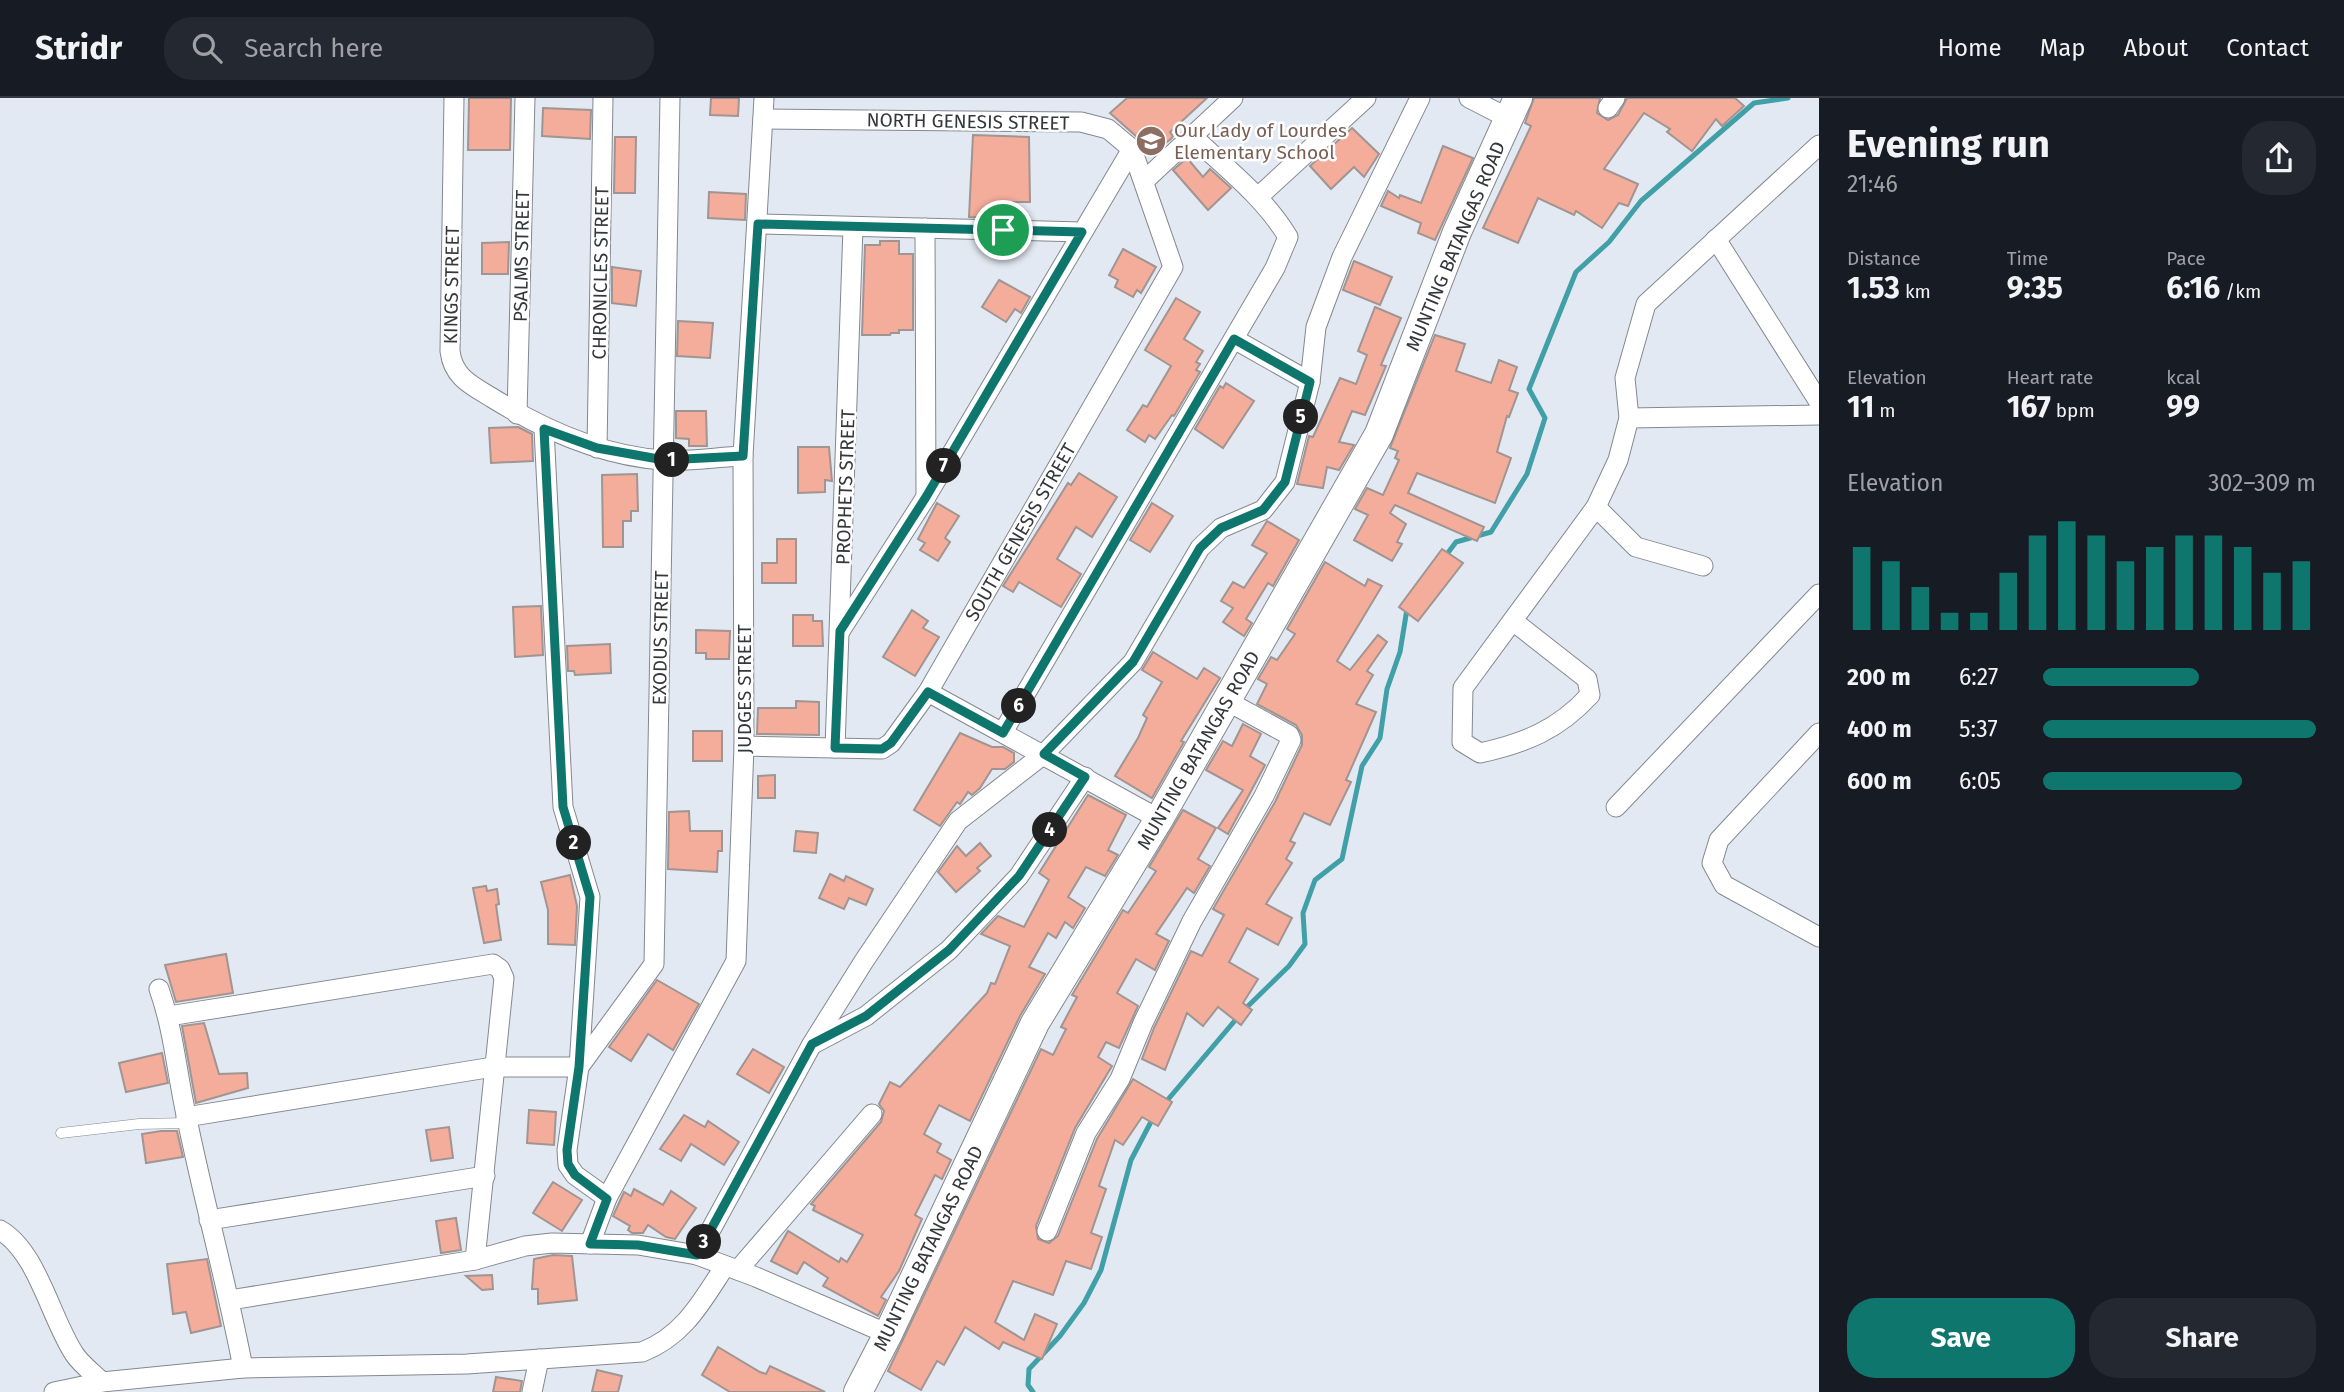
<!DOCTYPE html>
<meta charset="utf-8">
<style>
:root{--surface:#171b24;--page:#242831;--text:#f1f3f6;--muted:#9ea1a6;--line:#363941;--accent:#0f766e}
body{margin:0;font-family:"Fira Sans",sans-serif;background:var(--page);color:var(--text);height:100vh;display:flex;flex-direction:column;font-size:26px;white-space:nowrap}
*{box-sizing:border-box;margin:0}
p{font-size:23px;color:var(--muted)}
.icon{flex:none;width:38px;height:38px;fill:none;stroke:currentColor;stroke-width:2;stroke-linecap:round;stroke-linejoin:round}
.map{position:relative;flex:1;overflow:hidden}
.drawer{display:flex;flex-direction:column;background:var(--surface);width:525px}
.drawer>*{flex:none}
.pin{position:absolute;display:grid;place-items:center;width:60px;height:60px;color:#fff;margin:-30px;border:4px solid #fff;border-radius:50%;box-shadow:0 2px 7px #0007}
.km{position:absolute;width:35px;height:35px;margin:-18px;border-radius:50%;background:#222;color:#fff;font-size:19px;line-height:35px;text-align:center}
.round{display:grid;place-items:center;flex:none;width:74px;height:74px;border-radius:28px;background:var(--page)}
.overview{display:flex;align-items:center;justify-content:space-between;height:119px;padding:0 28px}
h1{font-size:38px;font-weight:700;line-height:52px}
.metrics{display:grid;grid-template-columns:repeat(3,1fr);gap:10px;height:119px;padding:7px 28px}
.metrics div{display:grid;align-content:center}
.metrics b{font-size:30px;font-weight:700}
.metrics small{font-size:19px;font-weight:400}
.metrics p{font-size:19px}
.chart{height:196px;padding:14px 28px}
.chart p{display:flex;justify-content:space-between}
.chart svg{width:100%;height:126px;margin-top:7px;stroke:var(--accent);stroke-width:6}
.action{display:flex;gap:14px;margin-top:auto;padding:14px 28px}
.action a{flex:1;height:80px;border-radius:28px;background:var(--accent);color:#fff;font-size:28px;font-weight:700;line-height:80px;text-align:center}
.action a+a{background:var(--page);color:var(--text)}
ul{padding:0 28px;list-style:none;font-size:23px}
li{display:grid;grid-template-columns:112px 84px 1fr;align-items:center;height:52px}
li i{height:18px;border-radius:9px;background:var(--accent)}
header{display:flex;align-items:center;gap:42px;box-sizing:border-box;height:98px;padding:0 35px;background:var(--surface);border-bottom:2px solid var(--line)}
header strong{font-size:33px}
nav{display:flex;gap:38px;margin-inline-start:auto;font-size:24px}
.search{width:490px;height:63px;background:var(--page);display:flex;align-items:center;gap:18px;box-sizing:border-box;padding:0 24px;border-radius:28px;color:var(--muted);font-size:26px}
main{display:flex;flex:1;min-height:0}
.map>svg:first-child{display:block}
</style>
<header>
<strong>Stridr</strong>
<div class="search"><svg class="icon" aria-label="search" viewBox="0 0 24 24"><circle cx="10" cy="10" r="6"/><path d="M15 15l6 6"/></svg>Search here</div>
<nav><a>Home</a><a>Map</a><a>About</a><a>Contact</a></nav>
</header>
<main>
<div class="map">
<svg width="1819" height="1294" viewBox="0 0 1819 1294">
<rect width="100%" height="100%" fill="#e3e9f2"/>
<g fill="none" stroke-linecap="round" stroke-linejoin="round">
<g stroke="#41a0a7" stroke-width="5">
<path d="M 1444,460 L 1456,444 L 1491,434 L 1527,376 L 1545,320 L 1529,291 L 1576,174 L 1609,144 L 1641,103 L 1754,5 L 1788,0"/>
<path d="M 1244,912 L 1289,868 L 1305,846 L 1303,815 L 1315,782 L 1342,761 L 1362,668 L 1380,640 L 1387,591 L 1400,554 L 1407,511"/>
<path d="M 1165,1005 L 1238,919"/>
<path d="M 1033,1294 L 1028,1287 L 1029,1271 L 1060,1238 L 1084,1205 L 1101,1172 L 1131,1062 L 1154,1018"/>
</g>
</g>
<g fill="#f4ac9b" stroke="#a09592" stroke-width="2">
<path d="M 469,0 L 511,0 L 510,52 L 468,52 Z"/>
<path d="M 711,0 L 739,0 L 738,18 L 710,17 Z"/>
<path d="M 1127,0 L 1207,0 L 1170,34 L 1173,38 L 1171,41 L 1153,54 L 1139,38 L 1137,39 L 1110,15 Z"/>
<path d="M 1534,0 L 1600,0 L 1597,15 L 1608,22 L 1618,17 L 1627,0 L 1735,0 L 1744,8 L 1722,28 L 1716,21 L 1692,53 L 1667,34 L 1670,31 L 1644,15 L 1604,71 L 1638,86 L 1628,108 L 1619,105 L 1602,130 L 1576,113 L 1574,117 L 1538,100 L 1518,145 L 1483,130 L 1531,28 L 1525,25 Z"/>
<path d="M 543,10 L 591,12 L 590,41 L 542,38 Z"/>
<path d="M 1352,30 L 1379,56 L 1364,79 L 1354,69 L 1331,91 L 1310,68 Z"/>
<path d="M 973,37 L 1029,39 L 1030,104 L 1009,104 L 1009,120 L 969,119 Z"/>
<path d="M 615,39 L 636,39 L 635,95 L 614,95 Z"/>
<path d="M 1443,48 L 1473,60 L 1435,142 L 1418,135 L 1421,125 L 1381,108 L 1388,93 L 1399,100 L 1400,97 L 1421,105 Z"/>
<path d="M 1187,60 L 1203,79 L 1210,71 L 1231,90 L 1208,112 L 1173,72 Z"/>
<path d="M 709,94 L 746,96 L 745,122 L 708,120 Z"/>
<path d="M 880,143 L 899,143 L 899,156 L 913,156 L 913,232 L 899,232 L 899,235 L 891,235 L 890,237 L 862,237 L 865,147 L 880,147 Z"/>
<path d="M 509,144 L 508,176 L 482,176 L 482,145 Z"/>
<path d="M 1123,151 L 1156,169 L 1141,195 L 1137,192 L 1133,199 L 1115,189 L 1118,182 L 1109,177 Z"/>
<path d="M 1354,163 L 1392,179 L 1380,207 L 1343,192 Z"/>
<path d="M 612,169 L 641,173 L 636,208 L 612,205 Z"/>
<path d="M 999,182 L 1030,199 L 1021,215 L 1015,211 L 1006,224 L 982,209 Z"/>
<path d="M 1176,200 L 1200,214 L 1184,241 L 1203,253 L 1196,264 L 1200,266 L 1196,272 L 1200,274 L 1174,318 L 1172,317 L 1155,341 L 1149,337 L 1145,344 L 1127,332 L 1143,307 L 1147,309 L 1171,268 L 1145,252 Z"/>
<path d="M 1375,209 L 1401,220 L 1381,267 L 1386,268 L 1365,317 L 1352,313 L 1339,344 L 1354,347 L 1339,372 L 1327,369 L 1323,390 L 1297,386 L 1309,338 L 1313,339 L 1340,280 L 1356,286 L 1367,257 L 1358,253 Z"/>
<path d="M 678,223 L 713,225 L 710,260 L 677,258 Z"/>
<path d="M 1435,237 L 1465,246 L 1456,273 L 1491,285 L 1499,262 L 1517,269 L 1509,292 L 1518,295 L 1509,319 L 1507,318 L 1497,354 L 1511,360 L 1495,405 L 1417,375 L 1408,395 L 1484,429 L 1477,443 L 1395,407 L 1390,415 L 1406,426 L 1397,444 L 1402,446 L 1392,463 L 1354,442 L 1368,417 L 1355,411 L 1367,390 L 1383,397 L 1399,362 L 1395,360 L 1398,353 L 1390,350 Z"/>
<path d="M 1226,285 L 1254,303 L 1223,350 L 1195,331 L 1220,288 L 1223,290 Z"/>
<path d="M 676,313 L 706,313 L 707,348 L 689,348 L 689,341 L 676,340 Z"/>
<path d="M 518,329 L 532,336 L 533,363 L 491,365 L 489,330 Z"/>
<path d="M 798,349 L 829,349 L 832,383 L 825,382 L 825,394 L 798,395 Z"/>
<path d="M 1079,375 L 1117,399 L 1092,439 L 1076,429 L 1057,461 L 1081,476 L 1061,509 L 1019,484 L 1013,494 L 1003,488 L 1068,385 L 1071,387 Z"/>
<path d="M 637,376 L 638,413 L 631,413 L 631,423 L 623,423 L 623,449 L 603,449 L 602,377 Z"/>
<path d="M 937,405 L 959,418 L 945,440 L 950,444 L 938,463 L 920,452 L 925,445 L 918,441 Z"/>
<path d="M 1152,405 L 1173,418 L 1150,454 L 1130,442 Z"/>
<path d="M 1267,423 L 1299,442 L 1273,488 L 1268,485 L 1246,521 L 1252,525 L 1244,538 L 1223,524 L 1233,510 L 1221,503 L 1233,484 L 1244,490 L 1267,455 L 1252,447 Z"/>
<path d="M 777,441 L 796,441 L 796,485 L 762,485 L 762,465 L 777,465 Z"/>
<path d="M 1442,451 L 1463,465 L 1418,523 L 1399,509 Z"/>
<path d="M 1325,464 L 1365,488 L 1368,481 L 1382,488 L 1337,563 L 1350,572 L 1378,537 L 1387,544 L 1367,573 L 1373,577 L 1356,606 L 1376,614 L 1346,682 L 1351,684 L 1330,727 L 1304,715 L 1290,743 L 1295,745 L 1286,761 L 1292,765 L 1266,806 L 1292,820 L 1278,847 L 1247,830 L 1229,864 L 1258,881 L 1243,905 L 1252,912 L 1241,927 L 1218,909 L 1203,928 L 1187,915 L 1165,972 L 1142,961 L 1154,930 L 1191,853 L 1202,858 L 1224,817 L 1213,811 L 1275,704 L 1302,647 L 1302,637 L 1296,627 L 1257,606 L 1267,586 L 1258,581 L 1271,559 L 1277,562 L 1295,536 L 1287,531 Z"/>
<path d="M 541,508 L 543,557 L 515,559 L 513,509 Z"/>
<path d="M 912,512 L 928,523 L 923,530 L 939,539 L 915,578 L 883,559 Z"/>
<path d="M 793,517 L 813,517 L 813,523 L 822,523 L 823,548 L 793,548 Z"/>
<path d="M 696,532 L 730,533 L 729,561 L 706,561 L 706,555 L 696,555 Z"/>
<path d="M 610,546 L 611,575 L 575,577 L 574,573 L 568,573 L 567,548 Z"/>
<path d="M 1153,554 L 1197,581 L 1204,570 L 1220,580 L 1181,643 L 1184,644 L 1152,700 L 1115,678 L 1138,640 L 1147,620 L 1143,617 L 1162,584 L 1142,572 Z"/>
<path d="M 796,603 L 819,604 L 819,637 L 757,636 L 758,610 L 796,610 Z"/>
<path d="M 1243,626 L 1261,636 L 1250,658 L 1265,667 L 1228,736 L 1218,730 L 1243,692 L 1206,672 L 1223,643 L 1232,648 Z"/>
<rect x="693" y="633" width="29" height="30"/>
<path d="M 960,635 L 992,649 L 1003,649 L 1014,655 L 1014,664 L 1005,671 L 992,671 L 980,690 L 972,697 L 968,694 L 960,706 L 957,704 L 940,728 L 914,712 Z"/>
<path d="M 775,677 L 775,700 L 758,700 L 758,678 Z"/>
<path d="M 1088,697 L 1126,717 L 1108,752 L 1118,757 L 1105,778 L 1086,769 L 1068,799 L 1085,810 L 1073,830 L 1065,824 L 1056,840 L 1048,835 L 1029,869 L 1045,876 L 1020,918 L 970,1023 L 939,1007 L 924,1036 L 941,1046 L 937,1054 L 951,1062 L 942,1081 L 935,1077 L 915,1117 L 922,1121 L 899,1173 L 881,1199 L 886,1202 L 878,1218 L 823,1188 L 828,1180 L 804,1164 L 797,1176 L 771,1163 L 788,1133 L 839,1164 L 841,1160 L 847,1164 L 863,1137 L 813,1112 L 815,1108 L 811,1106 L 881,1024 L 884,1013 L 879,1006 L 890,984 L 900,989 L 987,895 L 991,885 L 995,886 L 1010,848 L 981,836 L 998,818 L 1024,829 L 1049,782 L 1039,775 Z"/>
<path d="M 1183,712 L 1216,730 L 1198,761 L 1210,768 L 1194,795 L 1187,790 L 1156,836 L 1169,843 L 1155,872 L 1136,861 L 1117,895 L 1138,908 L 1119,950 L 1106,944 L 1098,959 L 1112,968 L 1075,1030 L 1036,1128 L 1038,1141 L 1049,1145 L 1058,1138 L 1097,1041 L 1133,981 L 1172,1004 L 1158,1028 L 1142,1019 L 1123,1047 L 1115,1042 L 1099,1088 L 1106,1091 L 1091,1135 L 1102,1139 L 1091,1171 L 1066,1163 L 1053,1197 L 1013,1183 L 995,1224 L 1024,1242 L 1035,1216 L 1057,1226 L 1042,1261 L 1003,1244 L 999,1251 L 965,1229 L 944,1267 L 937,1263 L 921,1292 L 888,1273 L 1041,951 L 1053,957 L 1066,931 L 1061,929 L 1077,899 L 1072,897 L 1123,812 L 1128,815 L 1156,773 L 1149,769 Z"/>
<path d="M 689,713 L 690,733 L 722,733 L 722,753 L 718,753 L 717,774 L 668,771 L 669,714 Z"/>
<path d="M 796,733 L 818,735 L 816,755 L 794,753 Z"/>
<path d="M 980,745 L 991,758 L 977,770 L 980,773 L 956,794 L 938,774 L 957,748 L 966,758 Z"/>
<path d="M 830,776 L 844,783 L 846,778 L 873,791 L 866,807 L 849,800 L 844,811 L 819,800 Z"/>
<path d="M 570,777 L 577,808 L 575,847 L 548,846 L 548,812 L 541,784 Z"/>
<path d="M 486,788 L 487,793 L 497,791 L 499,806 L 496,807 L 501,842 L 484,845 L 473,790 Z"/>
<path d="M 226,856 L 233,895 L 176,904 L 165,867 Z"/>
<path d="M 657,882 L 699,906 L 673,952 L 648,936 L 631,963 L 609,949 Z"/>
<path d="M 204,925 L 219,976 L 247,975 L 248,990 L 196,1005 L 182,928 Z"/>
<path d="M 753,951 L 784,969 L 769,995 L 737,976 Z"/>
<path d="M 162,955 L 168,985 L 126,994 L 119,965 Z"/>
<path d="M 529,1012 L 556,1014 L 554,1047 L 527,1045 Z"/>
<path d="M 684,1017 L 705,1029 L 708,1023 L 739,1044 L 724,1067 L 691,1046 L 681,1063 L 660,1051 Z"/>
<path d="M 449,1029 L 453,1060 L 431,1063 L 426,1032 Z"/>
<path d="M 161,1033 L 177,1033 L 183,1059 L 146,1065 L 142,1036 Z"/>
<path d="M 553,1084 L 582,1102 L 562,1133 L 533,1115 Z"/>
<path d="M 634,1091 L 663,1107 L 671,1093 L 696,1110 L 675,1141 L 666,1139 L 648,1127 L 643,1135 L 632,1135 L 628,1132 L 630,1128 L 613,1118 L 624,1094 L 631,1098 Z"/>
<path d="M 456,1120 L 461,1152 L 441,1155 L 436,1123 Z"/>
<path d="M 553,1157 L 572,1158 L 577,1202 L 538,1206 L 538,1191 L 532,1191 L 534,1161 Z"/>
<path d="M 207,1161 L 221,1228 L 191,1235 L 186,1214 L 173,1216 L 167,1166 Z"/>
<path d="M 492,1177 L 493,1191 L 482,1192 L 466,1178 Z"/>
<path d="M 718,1249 L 760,1274 L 766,1276 L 770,1268 L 825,1294 L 730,1294 L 702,1277 Z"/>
<path d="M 597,1272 L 622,1278 L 618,1294 L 592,1294 Z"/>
<path d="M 496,1279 L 522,1283 L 520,1294 L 493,1294 Z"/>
</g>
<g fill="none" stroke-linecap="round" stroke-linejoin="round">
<g stroke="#838890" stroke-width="11">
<path id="lane" d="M 61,1035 L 139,1026 L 187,1025"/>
</g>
<g stroke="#838890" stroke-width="21">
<g id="street">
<path d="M 454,0 L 450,253 C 453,280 473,288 494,301 C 546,333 602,358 663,362 C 689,364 717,359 743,358"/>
<path d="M 1469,0 L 1508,20"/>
<path d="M 1608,10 L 1615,0"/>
<path d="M 1144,83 L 1233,0"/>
<path d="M 1258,99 L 1366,0"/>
<path d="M 758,126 L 1082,134"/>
<path d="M 925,130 L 926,399"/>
<path d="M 1716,141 L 1819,304"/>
<path d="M 1234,241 L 1310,284 L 1316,229 L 1342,159 L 1420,0"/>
<path d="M 517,316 L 525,0"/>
<path d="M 1629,320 L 1819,317"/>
<path d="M 544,331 L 563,709 L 590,799 L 579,969 L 567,1052 L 568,1067 L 575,1077 L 607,1100"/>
<path d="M 597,350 L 603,0"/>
<path d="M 1596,409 L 1636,449 L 1703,468"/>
<path d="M 1513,523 L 1587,581 L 1590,597 C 1558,632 1525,645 1480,655 L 1462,644 L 1463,590 L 1596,409 L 1618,362 L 1629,320 L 1625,280 L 1646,206 L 1819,47"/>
<path d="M 840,533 L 926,399 L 1132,51"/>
<path d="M 928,594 L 1159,721"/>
<path d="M 1003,634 L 1275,170 L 1288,139 C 1264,99 1226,70 1192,38"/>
<path d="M 1819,635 L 1719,742 L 1712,765 L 1724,787 L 1819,839"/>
<path d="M 744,648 L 882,651 L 891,645 L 928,594 L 1173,169 L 1132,51 L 1108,31 L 1081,24 L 763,21"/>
<path d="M 835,650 L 853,129"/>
<path d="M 1616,709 L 1819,496"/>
<path d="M 159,891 C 174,933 177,977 187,1021 C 204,1104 227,1186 243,1270 L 467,1266 L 642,1254 C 684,1238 702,1203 725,1168"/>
<path d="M 169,918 L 493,866 L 500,871 L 504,880 L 475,1162 L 230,1202"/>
<path d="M 813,946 L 866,918 L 949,852 L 1019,778 L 1085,679"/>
<path d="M 186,1019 L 493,969 L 579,969 L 654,866 L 670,0"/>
<path d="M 209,1122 L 485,1078"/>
<path d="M 0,1132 C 38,1154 51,1222 75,1257 C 82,1267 93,1275 102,1284 L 243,1270"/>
<path d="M 1047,1133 L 1086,1035 L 1120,981 L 1143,925 L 1192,823 L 1264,698 L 1291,642 L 1289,637 L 1227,603"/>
<path d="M 590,1146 L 607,1100 L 736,863 L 744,648 L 743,358 L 764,0"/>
<path d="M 697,1157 L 812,946 L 864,863 L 958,723 L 1044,656 L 1133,564 L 1200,450 L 1221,430 L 1263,412 L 1285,384 L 1310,284"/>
<path d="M 475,1162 L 525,1148 L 552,1145 L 638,1147 L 697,1157 L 756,1179 L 888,1236"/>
<path d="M 738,1172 L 872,1016"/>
<path d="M 54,1294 L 102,1284"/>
<path d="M 532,1294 L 539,1261"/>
</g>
</g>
<g stroke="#838890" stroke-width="30">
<path id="secondary" d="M 858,1294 L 888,1236 L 1035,925 L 1159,721 L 1379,336 L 1457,134 L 1518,0"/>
</g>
<use href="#lane" stroke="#fff" stroke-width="10"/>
<use href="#street" stroke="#fff" stroke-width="19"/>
<use href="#secondary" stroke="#fff" stroke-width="28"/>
</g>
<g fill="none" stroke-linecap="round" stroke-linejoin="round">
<g stroke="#fff" stroke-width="14">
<path id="route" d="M 758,126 L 1082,134 L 926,399 L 840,533 L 835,650 L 882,651 L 891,645 L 928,594 L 1003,635 L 1234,241 L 1310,284 L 1285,384 L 1263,412 L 1221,430 L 1200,450 L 1133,564 L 1044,656 L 1085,679 L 1019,778 L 949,852 L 866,918 L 812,946 L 697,1157 L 638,1147 L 590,1146 L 607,1101 L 575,1077 L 568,1066 L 567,1052 L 579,969 L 590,799 L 563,709 L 544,331 L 597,350 L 664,362 L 743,358 Z"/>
</g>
<use href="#route" stroke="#0f766e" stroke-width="9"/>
</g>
<defs>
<g id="school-disc" transform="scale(1.575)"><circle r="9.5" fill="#8d6e63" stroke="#fff"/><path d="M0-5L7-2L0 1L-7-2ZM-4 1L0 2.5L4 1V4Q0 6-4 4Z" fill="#fff"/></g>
</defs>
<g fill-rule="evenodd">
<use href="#school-disc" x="1151" y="43"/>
</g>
<g text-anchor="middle" stroke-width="5" stroke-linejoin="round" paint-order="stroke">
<g font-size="19" fill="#35373b" stroke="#fff">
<text transform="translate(968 23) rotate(1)" y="7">NORTH GENESIS STREET</text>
<text transform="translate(1455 148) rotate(-67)" y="7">MUNTING BATANGAS ROAD</text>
<text transform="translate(521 158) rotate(-89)" y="7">PSALMS STREET</text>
<text transform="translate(600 175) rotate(-89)" y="7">CHRONICLES STREET</text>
<text transform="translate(451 187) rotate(-89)" y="7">KINGS STREET</text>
<text transform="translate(845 389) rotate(-88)" y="7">PROPHETS STREET</text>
<text transform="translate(1020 434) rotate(-60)" y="7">SOUTH GENESIS STREET</text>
<text transform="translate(660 540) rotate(-89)" y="7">EXODUS STREET</text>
<text transform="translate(744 591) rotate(-90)" y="7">JUDGES STREET</text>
<text transform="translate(1198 652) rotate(-60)" y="7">MUNTING BATANGAS ROAD</text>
<text transform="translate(928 1150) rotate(-64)" y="7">MUNTING BATANGAS ROAD</text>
</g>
<g font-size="19" fill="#785e54" stroke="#fff" text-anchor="start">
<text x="1174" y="39">Our Lady of Lourdes<tspan x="1174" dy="22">Elementary School</tspan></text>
</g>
</g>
</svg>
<div class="pin" style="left:1003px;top:132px;background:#1e9e55"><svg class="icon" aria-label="arrive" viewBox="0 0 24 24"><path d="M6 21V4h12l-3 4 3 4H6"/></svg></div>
<b class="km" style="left:672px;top:362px">1</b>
<b class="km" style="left:574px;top:745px">2</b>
<b class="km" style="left:704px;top:1144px">3</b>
<b class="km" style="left:1050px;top:732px">4</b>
<b class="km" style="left:1301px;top:319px">5</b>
<b class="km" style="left:1019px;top:608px">6</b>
<b class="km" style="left:944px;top:368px">7</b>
</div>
<section class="drawer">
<div class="overview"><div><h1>Evening run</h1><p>21:46</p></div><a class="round"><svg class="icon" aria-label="share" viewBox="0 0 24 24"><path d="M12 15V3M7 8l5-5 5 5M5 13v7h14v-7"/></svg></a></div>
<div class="metrics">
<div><p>Distance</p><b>1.53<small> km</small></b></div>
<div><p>Time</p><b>9:35</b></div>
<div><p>Pace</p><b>6:16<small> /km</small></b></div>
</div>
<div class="metrics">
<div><p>Elevation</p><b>11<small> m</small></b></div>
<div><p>Heart rate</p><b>167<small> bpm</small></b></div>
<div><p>kcal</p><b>99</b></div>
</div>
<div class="chart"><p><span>Elevation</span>302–309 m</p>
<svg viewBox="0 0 160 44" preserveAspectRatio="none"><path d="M5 44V15M15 44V20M25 44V29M35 44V38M45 44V38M55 44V24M65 44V11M75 44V6M85 44V11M95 44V20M105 44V15M115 44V11M125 44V11M135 44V15M145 44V24M155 44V20"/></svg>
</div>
<ul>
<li><b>200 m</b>6:27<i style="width:57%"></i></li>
<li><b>400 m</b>5:37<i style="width:100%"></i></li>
<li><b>600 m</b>6:05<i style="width:73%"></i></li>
</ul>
<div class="action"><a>Save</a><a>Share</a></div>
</section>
</main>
